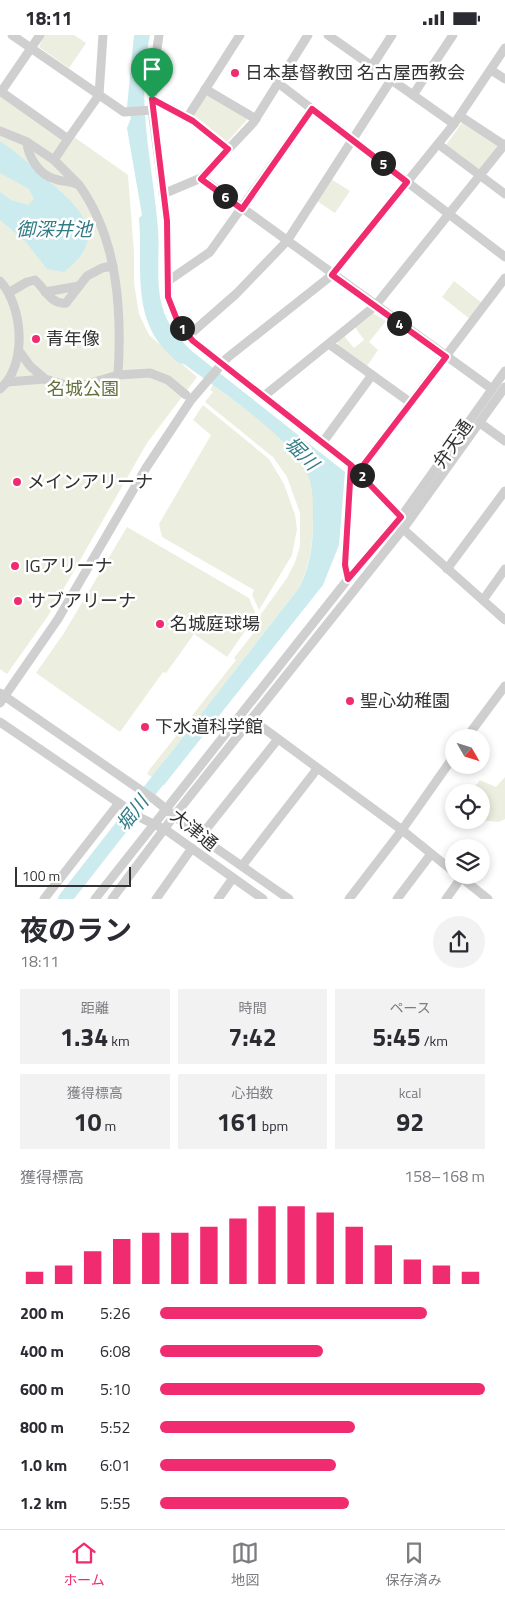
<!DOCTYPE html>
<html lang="ja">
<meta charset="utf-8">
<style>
:root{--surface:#fff;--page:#f2f2f3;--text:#2b2b33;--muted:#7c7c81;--line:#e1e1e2;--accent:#f12b6f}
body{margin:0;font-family:"Titillium Web","Noto Sans JP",sans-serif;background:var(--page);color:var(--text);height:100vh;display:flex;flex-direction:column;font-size:19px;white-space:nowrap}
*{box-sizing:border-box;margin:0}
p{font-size:16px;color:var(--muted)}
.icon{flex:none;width:28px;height:28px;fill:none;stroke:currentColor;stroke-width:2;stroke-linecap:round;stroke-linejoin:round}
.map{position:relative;height:864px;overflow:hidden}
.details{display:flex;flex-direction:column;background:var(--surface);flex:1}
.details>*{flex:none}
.needle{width:32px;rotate:129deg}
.tools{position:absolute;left:445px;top:694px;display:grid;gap:10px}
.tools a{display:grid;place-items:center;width:45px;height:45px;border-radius:50%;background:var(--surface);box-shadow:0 2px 8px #0003;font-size:25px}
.scale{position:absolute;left:15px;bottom:12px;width:116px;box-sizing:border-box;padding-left:5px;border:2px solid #323232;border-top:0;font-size:14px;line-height:18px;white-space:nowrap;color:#323232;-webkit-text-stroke:4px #fff;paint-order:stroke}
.pin{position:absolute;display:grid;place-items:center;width:42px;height:42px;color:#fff;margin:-51px -21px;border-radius:50% 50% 50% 0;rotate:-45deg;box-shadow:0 0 5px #0007}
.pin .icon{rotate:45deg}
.km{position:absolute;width:25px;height:25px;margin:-12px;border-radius:50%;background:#222;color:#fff;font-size:14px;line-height:25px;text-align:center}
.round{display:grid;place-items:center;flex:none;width:52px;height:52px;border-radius:26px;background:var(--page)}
.head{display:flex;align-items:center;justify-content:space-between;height:85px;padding:0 20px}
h1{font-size:28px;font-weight:700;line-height:38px}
.metrics{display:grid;grid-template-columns:repeat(3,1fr);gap:8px;height:85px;padding:5px 20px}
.metrics div{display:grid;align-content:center;border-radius:0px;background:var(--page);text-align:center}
.metrics b{font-size:25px;font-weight:700}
.metrics small{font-size:14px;font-weight:400}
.metrics p{font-size:14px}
.chart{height:140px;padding:10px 20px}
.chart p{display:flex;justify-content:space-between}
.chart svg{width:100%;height:90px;margin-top:5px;stroke:var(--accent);stroke-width:6}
ul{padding:0 20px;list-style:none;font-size:16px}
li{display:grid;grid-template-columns:80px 60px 1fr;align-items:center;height:38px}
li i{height:12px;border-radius:6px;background:var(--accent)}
.status{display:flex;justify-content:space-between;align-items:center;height:35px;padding:0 25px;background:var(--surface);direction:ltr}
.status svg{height:14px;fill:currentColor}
.tab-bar{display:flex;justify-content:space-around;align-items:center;height:70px;border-top:1px solid var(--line);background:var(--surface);font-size:14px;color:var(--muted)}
.tab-bar a{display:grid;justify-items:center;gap:2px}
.tab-bar .on{color:var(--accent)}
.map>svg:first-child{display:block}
</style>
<div class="status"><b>18:11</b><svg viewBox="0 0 49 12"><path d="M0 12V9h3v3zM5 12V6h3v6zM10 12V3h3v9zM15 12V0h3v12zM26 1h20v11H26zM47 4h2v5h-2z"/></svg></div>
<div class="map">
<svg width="505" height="864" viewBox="0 0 505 864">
<rect width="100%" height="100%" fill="#fff"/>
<g fill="#ecefdf">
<path d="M 44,0 L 74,0 L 86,8 L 69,33 L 39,12 Z"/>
<path d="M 207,59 L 247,82 L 247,85 L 226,108 L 193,81 Z"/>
<path d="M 0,61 L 74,102 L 128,140 L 134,218 L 134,248 L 139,279 L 149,300 L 197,342 L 147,408 L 48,581 L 7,639 L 0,634 Z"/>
<path d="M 463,86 L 500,111 L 479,135 L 446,110 Z"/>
<path d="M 331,144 L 350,156 L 335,178 L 317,166 Z"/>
<path d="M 454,246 L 482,268 L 470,284 L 442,262 Z"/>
<path d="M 373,278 L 386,286 L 369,307 L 378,315 L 367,331 L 338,311 L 338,306 L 344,301 L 354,313 L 364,305 L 355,292 Z"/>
<path d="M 213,350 C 247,377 305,410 313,456 C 314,465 313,474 313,483 C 313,508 310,530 299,553 L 152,742 L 147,739 L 150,734 L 236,625 L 234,623 L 256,595 L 261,579 L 287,543 L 295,527 L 300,511 L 300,478 L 287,442 L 273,422 L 205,367 L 213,357 L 210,355 Z"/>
<path d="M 203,370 L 269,424 L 284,449 L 295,480 L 297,494 L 292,520 L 259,575 L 252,560 L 254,555 L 162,502 L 159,489 L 211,400 L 193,385 Z"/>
<path d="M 127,492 L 249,563 L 256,580 L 227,622 L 194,599 L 166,638 L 163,637 L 120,697 L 36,638 L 64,598 Z"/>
<path d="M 505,742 L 505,784 L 499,787 L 479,785 L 481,785 L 481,758 L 470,757 L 480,745 L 496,752 Z"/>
</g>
<g fill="#cbebef">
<path d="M 134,0 L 150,0 C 135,65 153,129 158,194 C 160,220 155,249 163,274 C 168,291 180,305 193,317 L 345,437 L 339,510 L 323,550 L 164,750 L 152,742 L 299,553 C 310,532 313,510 313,486 C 313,469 314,454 307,438 C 293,404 215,352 184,329 C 176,328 172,322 166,316 C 131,280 143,228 139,183 L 142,180 L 127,93 L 131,83 L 127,72 Z"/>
<path d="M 0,106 C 16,117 31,130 45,143 C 79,172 112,200 64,237 L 47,234 L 25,206 L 0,185 L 0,157 L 11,165 L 28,170 L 34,164 L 29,154 L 0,138 Z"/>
</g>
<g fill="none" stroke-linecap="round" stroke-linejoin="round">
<path stroke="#cbebef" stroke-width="14" d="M 65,864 L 169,731"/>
<g stroke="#cfcfcf" stroke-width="9">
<path d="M 12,0 L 124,77 L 152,75"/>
<path d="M 159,0 L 153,41 L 152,75 L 167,186 L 168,262 L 179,290 L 193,306 L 351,430 L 401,482 L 403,494 L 505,585"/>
<path d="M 328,0 L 454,89"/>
<path d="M 372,31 L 392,0"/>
<path d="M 491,35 L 505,44"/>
<path d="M 278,48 L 505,222"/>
<path d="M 205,54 L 256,84"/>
<path d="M 0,56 L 68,104 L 99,60 L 103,0"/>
<path d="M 1,57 L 40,0"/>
<path d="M 413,60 L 453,0"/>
<path d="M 152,64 L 193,86 L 228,114"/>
<path d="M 460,81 L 504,110"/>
<path d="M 187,83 L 240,0"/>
<path d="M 0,96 L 27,107 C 28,122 39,140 55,144 C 63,147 71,146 79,150 C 118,204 122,275 118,340"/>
<path d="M 27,107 L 54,125 L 79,150"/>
<path d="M 438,109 L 505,159"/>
<path d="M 54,125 L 68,104"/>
<path d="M 201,143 L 492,354"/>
<path d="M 163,159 L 201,143 L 253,88 L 308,0"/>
<path d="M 0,246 C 23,271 28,330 0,354"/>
<path d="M 168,246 L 210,217 L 312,74"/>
<path d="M 10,257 L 27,247 L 35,245 C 45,254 51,270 66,268 L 87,241 L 102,233 L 113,231"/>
<path d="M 45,257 L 79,251"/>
<path d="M 188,301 L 236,259 L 287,206 L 391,45"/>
<path d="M 329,309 L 411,368"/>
<path d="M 19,316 L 30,331 L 45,344"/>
<path d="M 7,347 L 45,344 L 66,350 L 84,350 L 118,340 L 150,338 L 168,345 L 186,360"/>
<path d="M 264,361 L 375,271 L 505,109"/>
<path d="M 480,388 L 505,406"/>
<path d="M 323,407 L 372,340"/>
<path d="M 358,437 L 505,243"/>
<path d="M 447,534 L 505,456"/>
<path d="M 348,544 L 345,530 L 351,430"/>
<path d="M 483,565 L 505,534"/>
<path d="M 0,658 L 155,765 L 200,802 L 289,864"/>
<path d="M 0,668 L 58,584 L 146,433 L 191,365 L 227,323 L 332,240 L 454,89 L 505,13"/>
<path d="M 251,684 L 402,795 L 454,837"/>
<path d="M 0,687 L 141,783 L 166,795 L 263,864"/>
<path d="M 467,702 L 505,651"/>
<path d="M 200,802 L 278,704"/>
<path d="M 242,831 L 317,734"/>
<path d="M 458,840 L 488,864"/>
<path d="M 44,864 L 119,768"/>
<path d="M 95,864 L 348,544 L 401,482 L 505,336"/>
<path d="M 112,864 L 174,781 L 403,494 L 505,352"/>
<path d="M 156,864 L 192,813"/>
<path d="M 218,864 L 233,843"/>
<path d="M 349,864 L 402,795 L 454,721"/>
<path d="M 397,864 L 431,819"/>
<path d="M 446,864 L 461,843"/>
</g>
</g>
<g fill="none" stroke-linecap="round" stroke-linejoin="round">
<g stroke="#fff" stroke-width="10">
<path id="route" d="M 152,64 L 167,186 L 168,262 L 179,290 L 193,306 L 351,430 L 401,482 L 348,544 L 345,530 L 351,430 L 358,437 L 446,322 L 332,240 L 407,147 L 312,74 L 242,174 L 201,144 L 228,114 L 193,86 L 152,64"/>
</g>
<use href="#route" stroke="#f12b6f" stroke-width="6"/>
</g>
<g fill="#f12b6f" stroke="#fff" stroke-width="2">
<circle cx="235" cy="38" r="5"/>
<circle cx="36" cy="304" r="5"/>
<circle cx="17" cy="447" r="5"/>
<circle cx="15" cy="531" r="5"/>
<circle cx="18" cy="566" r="5"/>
<circle cx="160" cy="589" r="5"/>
<circle cx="350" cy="666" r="5"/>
<circle cx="145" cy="692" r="5"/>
</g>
<g text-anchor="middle" stroke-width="5" stroke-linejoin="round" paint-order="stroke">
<g font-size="18" fill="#323232" stroke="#fff" text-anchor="start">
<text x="245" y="44">日本基督教団 名古屋西教会</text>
<text x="46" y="310">青年像</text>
<text x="27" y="453">メインアリーナ</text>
<text x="25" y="537">IGアリーナ</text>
<text x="28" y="572">サブアリーナ</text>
<text x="170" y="595">名城庭球場</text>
<text x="360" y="672">聖心幼稚園</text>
<text x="155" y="698">下水道科学館</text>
</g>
<g font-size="18" fill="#63713b" stroke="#fff">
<text x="83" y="360">名城公園</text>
</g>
<g font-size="18" fill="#323232" stroke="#fff">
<text transform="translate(453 409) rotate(-55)" y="6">弁天通</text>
<text transform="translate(194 795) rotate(39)" y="6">大津通</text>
</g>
<g font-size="19" font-style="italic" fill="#327c86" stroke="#fff">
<text x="54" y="201">御深井池</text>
<text transform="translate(302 418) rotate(45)" y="7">堀川</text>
<text transform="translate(132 778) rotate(-52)" y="7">堀川</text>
</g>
</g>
</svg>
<div class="tools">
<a><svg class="needle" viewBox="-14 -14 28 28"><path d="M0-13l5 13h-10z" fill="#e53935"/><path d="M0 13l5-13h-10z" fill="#7c7c81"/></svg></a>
<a><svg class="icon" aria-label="locate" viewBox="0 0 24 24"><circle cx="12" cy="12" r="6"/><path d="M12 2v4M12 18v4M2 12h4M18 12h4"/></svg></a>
<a><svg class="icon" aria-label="layers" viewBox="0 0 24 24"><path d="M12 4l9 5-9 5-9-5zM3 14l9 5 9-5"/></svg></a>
</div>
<div class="scale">100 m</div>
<div class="pin" style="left:152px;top:64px;background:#1e9e55"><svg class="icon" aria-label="arrive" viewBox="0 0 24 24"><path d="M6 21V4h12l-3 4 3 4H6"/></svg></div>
<b class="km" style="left:182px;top:293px">1</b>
<b class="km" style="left:362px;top:440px">2</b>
<b class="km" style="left:399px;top:288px">4</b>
<b class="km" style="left:383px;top:128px">5</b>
<b class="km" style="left:225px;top:161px">6</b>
</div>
<section class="details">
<div class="head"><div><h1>夜のラン</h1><p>18:11</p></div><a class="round"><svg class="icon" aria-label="share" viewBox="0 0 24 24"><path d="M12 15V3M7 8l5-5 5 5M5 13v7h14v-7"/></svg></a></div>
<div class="metrics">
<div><p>距離</p><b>1.34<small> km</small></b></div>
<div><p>時間</p><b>7:42</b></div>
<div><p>ペース</p><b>5:45<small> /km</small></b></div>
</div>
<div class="metrics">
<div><p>獲得標高</p><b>10<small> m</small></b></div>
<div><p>心拍数</p><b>161<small> bpm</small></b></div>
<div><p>kcal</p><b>92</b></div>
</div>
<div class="chart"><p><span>獲得標高</span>158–168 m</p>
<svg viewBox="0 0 160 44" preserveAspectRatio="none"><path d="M5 44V38M15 44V35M25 44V28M35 44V22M45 44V19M55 44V19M65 44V16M75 44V12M85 44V6M95 44V6M105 44V9M115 44V16M125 44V25M135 44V32M145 44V35M155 44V38"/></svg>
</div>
<ul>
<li><b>200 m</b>5:26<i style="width:82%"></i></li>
<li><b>400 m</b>6:08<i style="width:50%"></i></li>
<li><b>600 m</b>5:10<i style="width:100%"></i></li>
<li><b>800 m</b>5:52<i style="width:60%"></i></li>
<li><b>1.0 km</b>6:01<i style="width:54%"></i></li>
<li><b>1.2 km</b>5:55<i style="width:58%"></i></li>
</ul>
</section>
<nav class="tab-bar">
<a class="on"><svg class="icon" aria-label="home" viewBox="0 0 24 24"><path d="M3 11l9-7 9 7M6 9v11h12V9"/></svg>ホーム</a>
<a><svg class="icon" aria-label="map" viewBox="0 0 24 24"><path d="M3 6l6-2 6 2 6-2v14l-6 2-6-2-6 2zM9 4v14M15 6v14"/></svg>地図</a>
<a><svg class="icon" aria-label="saved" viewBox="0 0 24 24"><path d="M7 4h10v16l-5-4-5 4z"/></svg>保存済み</a>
</nav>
